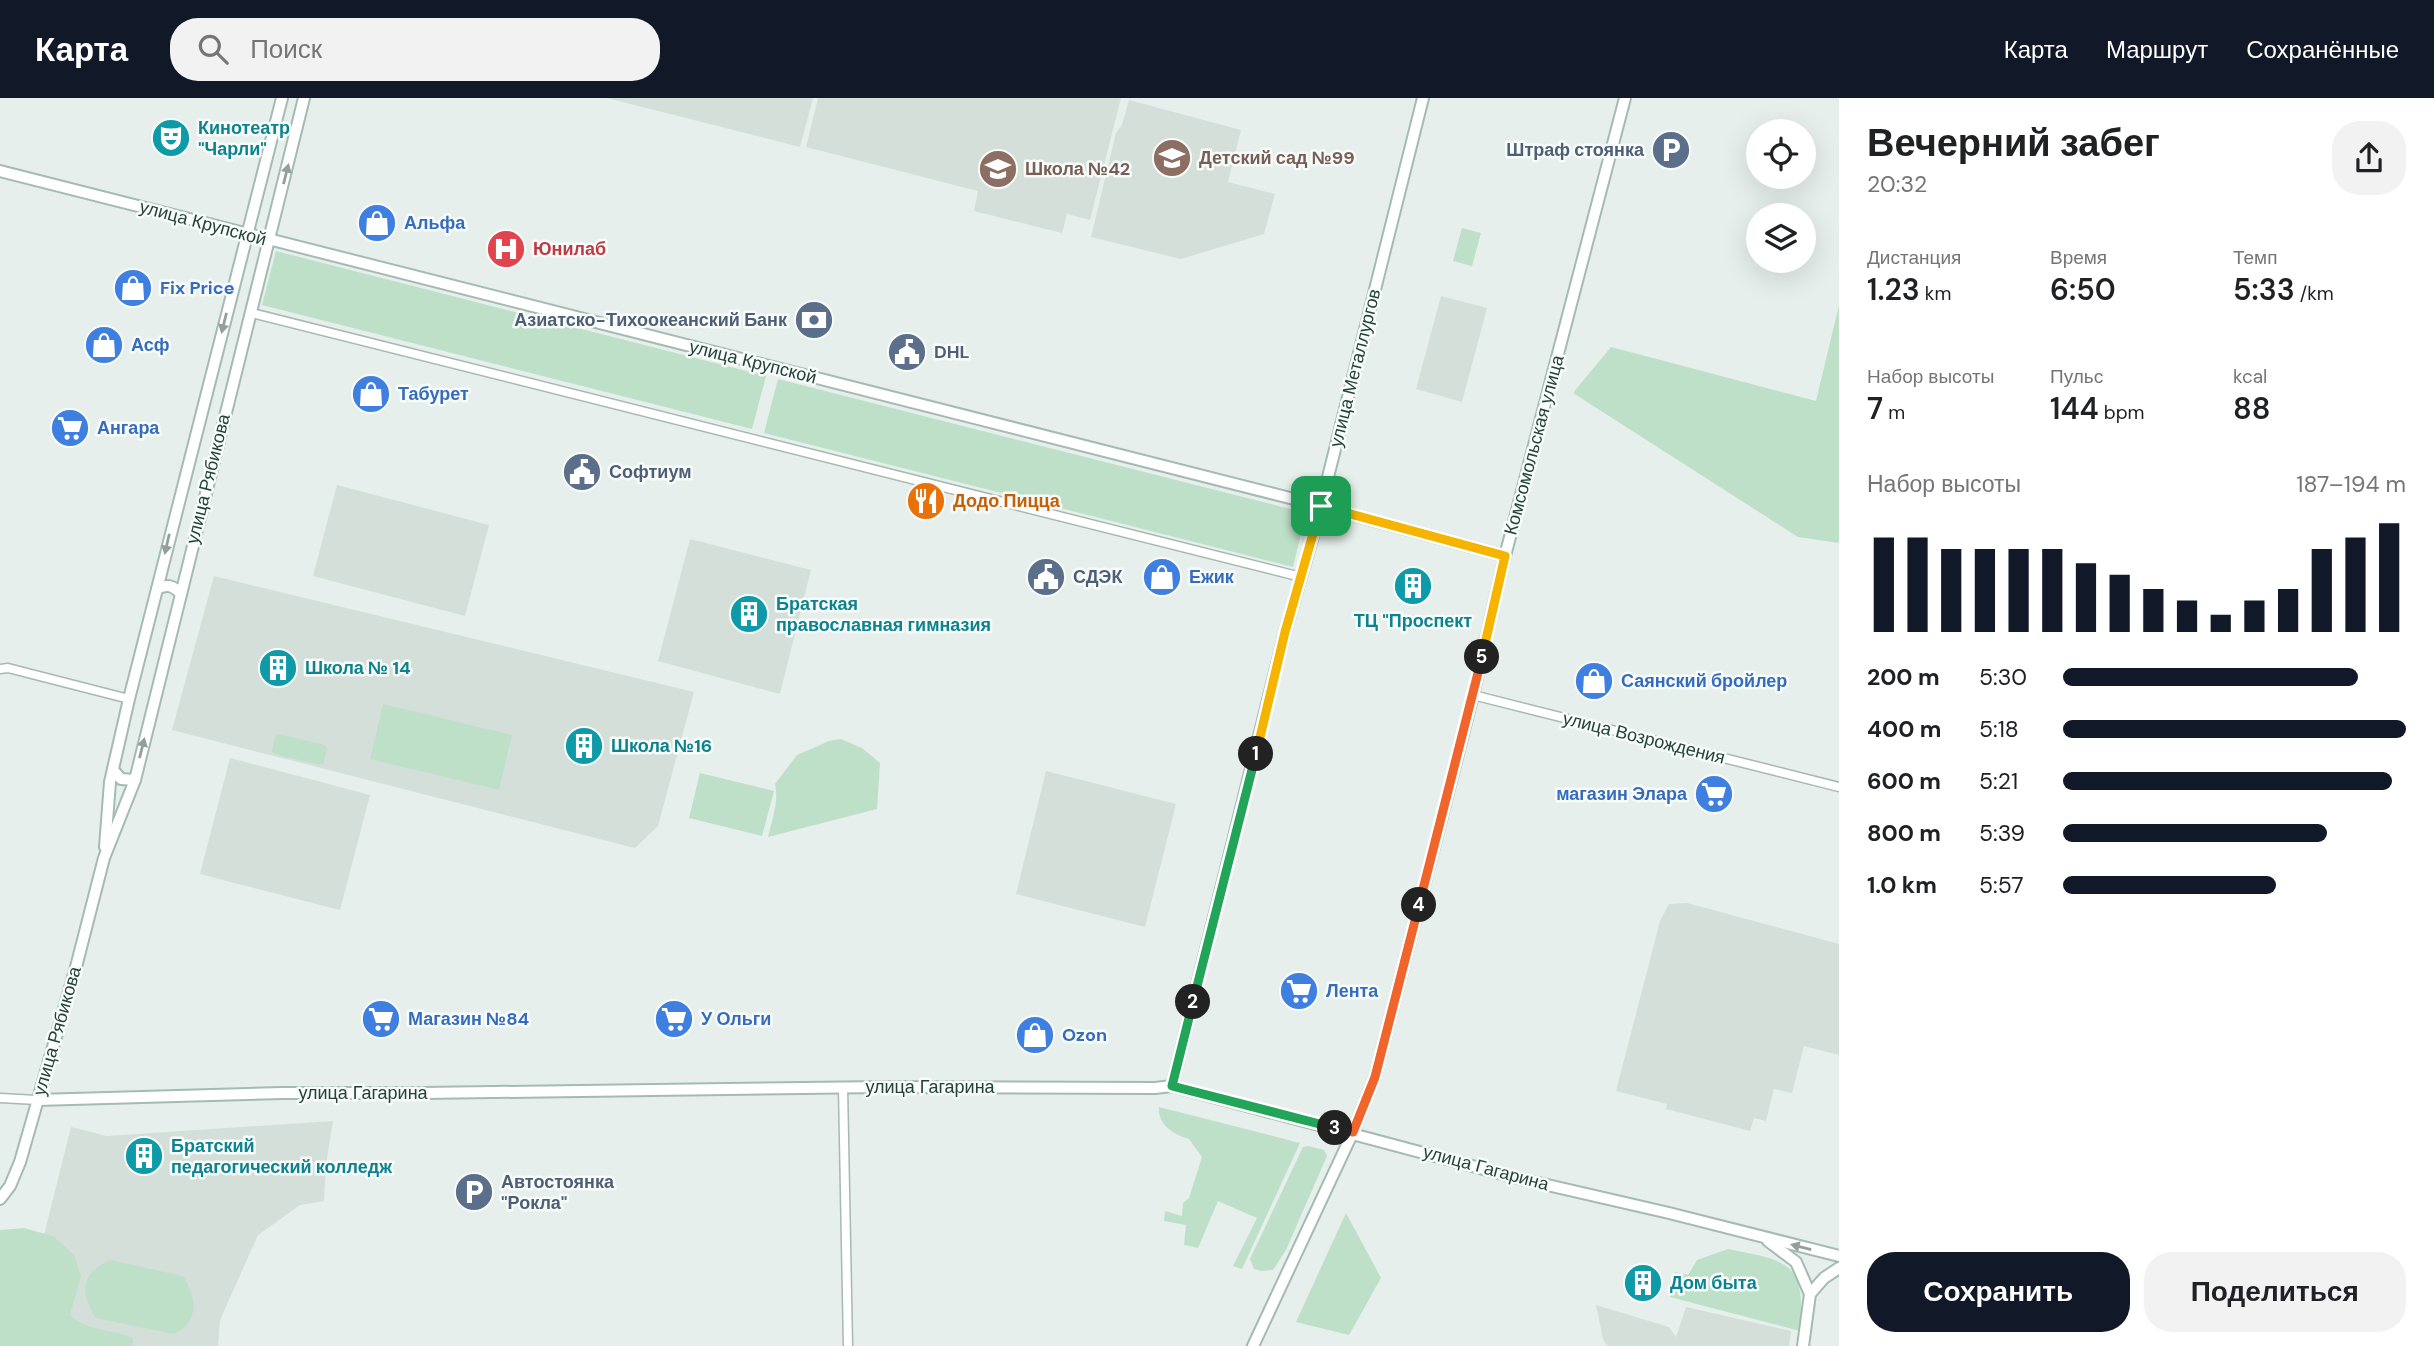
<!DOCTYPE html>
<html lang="ru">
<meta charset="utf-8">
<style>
:root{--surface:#fff;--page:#f2f2f2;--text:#202124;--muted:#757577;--accent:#111827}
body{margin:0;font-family:"DM Sans",sans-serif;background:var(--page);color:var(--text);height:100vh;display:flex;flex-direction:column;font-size:26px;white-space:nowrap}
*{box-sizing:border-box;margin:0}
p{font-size:23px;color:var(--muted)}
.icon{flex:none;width:38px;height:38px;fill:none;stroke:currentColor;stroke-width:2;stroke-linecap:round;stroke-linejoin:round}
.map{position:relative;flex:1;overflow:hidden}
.drawer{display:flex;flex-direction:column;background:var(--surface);width:595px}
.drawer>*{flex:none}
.fabs{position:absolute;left:1746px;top:21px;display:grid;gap:14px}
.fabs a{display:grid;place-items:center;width:70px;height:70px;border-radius:50%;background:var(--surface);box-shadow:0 7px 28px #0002;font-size:35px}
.pin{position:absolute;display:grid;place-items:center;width:60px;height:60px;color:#fff;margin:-30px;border-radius:14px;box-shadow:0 4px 10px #0006}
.km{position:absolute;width:35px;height:35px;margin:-18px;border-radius:50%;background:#222;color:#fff;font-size:19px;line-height:35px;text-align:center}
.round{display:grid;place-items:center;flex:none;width:74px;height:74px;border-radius:28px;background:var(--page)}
.head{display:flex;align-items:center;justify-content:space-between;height:119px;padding:0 28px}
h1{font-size:38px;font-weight:600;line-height:52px}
.stats{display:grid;grid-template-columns:repeat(3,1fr);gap:10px;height:119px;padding:7px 28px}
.stats div{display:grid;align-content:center}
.stats b{font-size:30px;font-weight:600}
.stats small{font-size:19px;font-weight:400}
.stats p{font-size:19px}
.chart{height:196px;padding:14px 28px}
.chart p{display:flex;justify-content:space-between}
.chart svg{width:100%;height:126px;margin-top:7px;stroke:var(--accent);stroke-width:6}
.action{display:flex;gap:14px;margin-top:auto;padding:14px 28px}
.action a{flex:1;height:80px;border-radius:28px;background:var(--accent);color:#fff;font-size:28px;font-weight:600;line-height:80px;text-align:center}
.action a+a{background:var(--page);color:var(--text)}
ul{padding:0 28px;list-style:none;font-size:23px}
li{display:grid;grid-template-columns:112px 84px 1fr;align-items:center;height:52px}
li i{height:18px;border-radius:9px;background:var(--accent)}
header{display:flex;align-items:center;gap:42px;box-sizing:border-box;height:98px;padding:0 35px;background:var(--accent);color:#fff}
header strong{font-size:33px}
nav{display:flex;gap:38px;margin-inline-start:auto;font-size:24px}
.search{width:490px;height:63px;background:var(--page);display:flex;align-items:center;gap:18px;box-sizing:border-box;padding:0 24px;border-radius:28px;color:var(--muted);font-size:26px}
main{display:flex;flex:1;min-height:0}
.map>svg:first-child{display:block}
</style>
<header>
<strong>Карта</strong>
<div class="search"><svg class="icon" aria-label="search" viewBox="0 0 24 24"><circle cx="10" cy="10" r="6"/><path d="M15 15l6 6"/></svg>Поиск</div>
<nav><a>Карта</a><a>Маршрут</a><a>Сохранённые</a></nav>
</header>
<main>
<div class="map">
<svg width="1839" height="1248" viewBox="0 0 1839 1248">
<rect width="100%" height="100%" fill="#e6efeb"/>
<g fill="#d4dfda">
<path d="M 607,0 L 813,0 L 800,49 Z"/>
<path d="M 818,0 L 1121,0 L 1090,122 L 1067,116 L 1062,135 L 974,113 L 978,93 L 806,49 Z"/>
<path d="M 1129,2 L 1241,32 L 1228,84 L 1275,96 L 1264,136 L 1181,161 L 1091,139 L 1116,35 L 1122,27 Z"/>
<path d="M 1441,198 L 1487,210 L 1462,304 L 1416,291 Z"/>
<path d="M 337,387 L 489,427 L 465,518 L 313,478 Z"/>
<path d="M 690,441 L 811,472 L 780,596 L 658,563 Z"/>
<path d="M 214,478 L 694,594 L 658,728 L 635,750 L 172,632 Z"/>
<path d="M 230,660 L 370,697 L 340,812 L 200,776 Z"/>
<path d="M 1046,673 L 1176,706 L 1145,829 L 1016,796 Z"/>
<path d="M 1687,805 L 1839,846 L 1839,957 L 1804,948 L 1792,995 L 1774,991 L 1766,1023 L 1754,1020 L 1750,1033 L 1666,1011 L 1667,1006 L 1616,993 L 1660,823 L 1669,806 Z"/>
<path d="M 333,1023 L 326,1066 L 324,1103 L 300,1107 L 258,1137 L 220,1222 L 218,1248 L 38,1248 L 37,1165 L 71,1029 L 107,1038 Z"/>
<path d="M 1596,1207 L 1669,1229 L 1676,1239 L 1686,1209 L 1791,1233 L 1789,1248 L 1608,1248 L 1603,1241 Z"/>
</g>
<g fill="#bfe0c8">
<path d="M 1462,130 L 1481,135 L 1472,168 L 1453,163 Z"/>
<path d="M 276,153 L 766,278 L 752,331 L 262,207 Z"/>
<path d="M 1839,207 L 1839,445 L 1798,439 L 1573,295 L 1611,249 L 1816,303 Z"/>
<path d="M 778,281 L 1306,415 L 1293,469 L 764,335 Z"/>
<path d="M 383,606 L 512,637 L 499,692 L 370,661 Z"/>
<path d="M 279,636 L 325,647 L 327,650 L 324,665 L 320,667 L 274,656 L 272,653 L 275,638 Z"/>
<path d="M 841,641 L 862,650 L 880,665 L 877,711 L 768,739 C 772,722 779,703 775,686 L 797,657 L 829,643 Z"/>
<path d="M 700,675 L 774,693 L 762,738 L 689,720 Z"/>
<path d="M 1159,1009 L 1300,1045 L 1242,1171 L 1233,1168 L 1257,1120 L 1218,1103 L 1198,1150 L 1184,1147 L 1186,1127 L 1164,1123 L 1165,1113 L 1182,1118 L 1183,1105 L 1189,1100 L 1202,1059 L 1189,1041 C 1175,1037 1157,1027 1159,1009 Z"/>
<path d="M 1308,1048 L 1324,1052 L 1327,1058 L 1286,1152 L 1273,1172 L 1262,1173 L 1254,1171 L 1250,1161 L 1303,1049 Z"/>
<path d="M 1346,1115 L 1381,1180 L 1349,1237 L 1296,1224 Z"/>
<path d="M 24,1130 L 53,1138 L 74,1157 L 81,1178 L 70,1217 C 85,1233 113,1231 133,1240 L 132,1248 L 0,1248 L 0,1132 Z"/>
<path d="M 1728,1151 C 1789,1163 1806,1164 1800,1233 L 1670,1199 L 1675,1174 L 1688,1177 L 1697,1162 Z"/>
<path d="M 110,1162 L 183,1178 C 197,1199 200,1225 173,1236 L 96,1220 C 80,1195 80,1175 110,1162 Z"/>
</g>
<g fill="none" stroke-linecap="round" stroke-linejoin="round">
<g stroke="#a8b8b2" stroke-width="11">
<g id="street">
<path d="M 252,215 L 1301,479"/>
<path d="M 0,571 L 8,570 L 129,601"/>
<path d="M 1473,597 L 1839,689"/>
<path d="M 843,989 L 848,1248"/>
<path d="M 0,1000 L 37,1002"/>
</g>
</g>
<g stroke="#a4bbb3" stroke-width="14">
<g id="secondary">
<path d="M 0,73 L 1294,401 L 1505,458"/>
<path d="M 157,491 C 167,486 173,487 181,496"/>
<path d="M 113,672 L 121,681 L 135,682"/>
<path d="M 105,749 L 110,684 L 129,601 L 282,0"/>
<path d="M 1172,988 L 1285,534 L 1315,431 L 1423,0"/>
<path d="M 37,1002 L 283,995 L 423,995 L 883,989 L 1155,990 L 1172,988 L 1521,1081 L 1669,1115 L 1839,1158"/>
<path d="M 0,1101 L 10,1088 L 20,1064 L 76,869 L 104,760 L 135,682 L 304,0"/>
<path d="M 1768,1143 L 1796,1164 L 1810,1196 L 1803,1248"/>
<path d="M 1810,1196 L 1824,1180 L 1839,1170"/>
<path d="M 1253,1248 L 1353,1034 L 1375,979 L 1473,597 L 1505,458 L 1625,0"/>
</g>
</g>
<use href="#street" stroke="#fff" stroke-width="8"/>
<use href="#secondary" stroke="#fff" stroke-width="10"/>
</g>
<defs><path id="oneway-solid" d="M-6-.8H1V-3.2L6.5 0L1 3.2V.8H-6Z" transform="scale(1.75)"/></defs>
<g fill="#92a09c">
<use href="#oneway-solid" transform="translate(286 76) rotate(-76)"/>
<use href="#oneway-solid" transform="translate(224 225) rotate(104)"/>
<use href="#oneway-solid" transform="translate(167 446) rotate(103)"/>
<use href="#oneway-solid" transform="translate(142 650) rotate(-76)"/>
<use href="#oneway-solid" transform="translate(1801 1149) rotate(-166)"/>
</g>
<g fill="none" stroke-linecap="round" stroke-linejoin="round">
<g stroke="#fff" stroke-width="14">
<path id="split-1" d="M 1256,656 L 1285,534 L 1321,408"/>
</g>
<g stroke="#fff" stroke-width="14">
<path id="split-2" d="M 1193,904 L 1256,656"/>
</g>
<g stroke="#fff" stroke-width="14">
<path id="split-3" d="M 1193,904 L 1172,988 L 1335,1030"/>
</g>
<g stroke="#fff" stroke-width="14">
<path id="split-4" d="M 1335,1030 L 1353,1034 L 1375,979 L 1419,807"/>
</g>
<g stroke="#fff" stroke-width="14">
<path id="split-5" d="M 1419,807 L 1482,559"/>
</g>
<g stroke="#fff" stroke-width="14">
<path id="split-6" d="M 1321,408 L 1505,458 L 1482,559"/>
</g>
<use href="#split-1" stroke="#f5b400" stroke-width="9"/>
<use href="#split-2" stroke="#22a559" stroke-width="9"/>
<use href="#split-3" stroke="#22a559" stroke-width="9"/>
<use href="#split-4" stroke="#f0652b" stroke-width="9"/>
<use href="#split-5" stroke="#f0652b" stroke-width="9"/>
<use href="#split-6" stroke="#f5b400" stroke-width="9"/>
</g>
<defs>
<g id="theatre-disc" transform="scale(2.0125)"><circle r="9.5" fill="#0f9aa8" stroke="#f7fbf9"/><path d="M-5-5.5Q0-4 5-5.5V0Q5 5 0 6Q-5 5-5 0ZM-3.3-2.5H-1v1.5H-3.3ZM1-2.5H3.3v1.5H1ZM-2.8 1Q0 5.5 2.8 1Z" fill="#fff"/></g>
<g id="parking-disc" transform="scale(2.0125)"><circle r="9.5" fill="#5c6f8a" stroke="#f7fbf9"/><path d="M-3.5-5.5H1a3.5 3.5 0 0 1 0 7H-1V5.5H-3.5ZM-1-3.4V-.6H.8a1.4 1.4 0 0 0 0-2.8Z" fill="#fff"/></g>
<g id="school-disc" transform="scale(2.0125)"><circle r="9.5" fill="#8d6e63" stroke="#f7fbf9"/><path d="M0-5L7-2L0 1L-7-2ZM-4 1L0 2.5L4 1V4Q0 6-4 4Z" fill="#fff"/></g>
<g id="shop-disc" transform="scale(2.0125)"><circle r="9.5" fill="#3f7fe0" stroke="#f7fbf9"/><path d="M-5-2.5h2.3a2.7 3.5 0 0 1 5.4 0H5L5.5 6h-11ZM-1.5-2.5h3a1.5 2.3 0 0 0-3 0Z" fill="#fff"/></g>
<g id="hospital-disc" transform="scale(2.0125)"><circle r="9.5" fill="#e0444e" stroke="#f7fbf9"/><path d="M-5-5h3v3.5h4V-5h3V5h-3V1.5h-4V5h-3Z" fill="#fff"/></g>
<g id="bank-disc" transform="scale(2.0125)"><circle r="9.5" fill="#5c6f8a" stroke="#f7fbf9"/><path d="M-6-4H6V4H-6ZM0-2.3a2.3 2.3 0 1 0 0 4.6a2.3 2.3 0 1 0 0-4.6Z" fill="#fff"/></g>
<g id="civic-disc" transform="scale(2.0125)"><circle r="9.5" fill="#5c6f8a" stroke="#f7fbf9"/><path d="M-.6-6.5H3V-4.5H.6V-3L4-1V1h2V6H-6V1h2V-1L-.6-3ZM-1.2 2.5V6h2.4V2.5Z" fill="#fff"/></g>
<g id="supermarket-disc" transform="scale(2.0125)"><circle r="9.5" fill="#3f7fe0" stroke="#f7fbf9"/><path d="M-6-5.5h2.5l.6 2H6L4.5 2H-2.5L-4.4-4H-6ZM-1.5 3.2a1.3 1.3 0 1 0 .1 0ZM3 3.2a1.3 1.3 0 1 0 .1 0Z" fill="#fff"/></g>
<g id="restaurant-disc" transform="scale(2.0125)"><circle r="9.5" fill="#e8710a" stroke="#f7fbf9"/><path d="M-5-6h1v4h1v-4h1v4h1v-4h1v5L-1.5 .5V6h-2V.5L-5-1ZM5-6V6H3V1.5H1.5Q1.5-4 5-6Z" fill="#fff"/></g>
<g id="building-disc" transform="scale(2.0125)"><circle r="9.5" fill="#0f9aa8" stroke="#f7fbf9"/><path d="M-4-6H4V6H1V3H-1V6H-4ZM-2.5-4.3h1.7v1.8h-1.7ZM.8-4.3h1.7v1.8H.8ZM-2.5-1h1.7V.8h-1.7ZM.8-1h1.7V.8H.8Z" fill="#fff"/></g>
</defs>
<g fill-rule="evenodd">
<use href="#theatre-disc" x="171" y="40"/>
<use href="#parking-disc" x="1671" y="52"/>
<use href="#school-disc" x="1172" y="60"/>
<use href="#school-disc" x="998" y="71"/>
<use href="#shop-disc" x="377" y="125"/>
<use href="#hospital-disc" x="506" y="151"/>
<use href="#shop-disc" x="133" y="190"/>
<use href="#bank-disc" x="814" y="222"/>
<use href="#shop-disc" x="104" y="247"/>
<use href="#civic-disc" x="907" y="254"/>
<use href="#shop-disc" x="371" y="296"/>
<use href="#supermarket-disc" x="70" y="330"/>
<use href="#civic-disc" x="582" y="374"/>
<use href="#restaurant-disc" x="926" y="403"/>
<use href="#civic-disc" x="1046" y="479"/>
<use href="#shop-disc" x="1162" y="479"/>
<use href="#building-disc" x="1413" y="488"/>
<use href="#building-disc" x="749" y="516"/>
<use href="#building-disc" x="278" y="570"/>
<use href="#shop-disc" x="1594" y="583"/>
<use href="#building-disc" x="584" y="648"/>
<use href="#supermarket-disc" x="1714" y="696"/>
<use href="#supermarket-disc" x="1299" y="893"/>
<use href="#supermarket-disc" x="381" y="921"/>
<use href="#supermarket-disc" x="674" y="921"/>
<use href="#shop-disc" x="1035" y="937"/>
<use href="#building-disc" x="144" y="1058"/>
<use href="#parking-disc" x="474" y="1094"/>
<use href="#building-disc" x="1643" y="1185"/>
</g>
<g text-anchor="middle" stroke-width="5" stroke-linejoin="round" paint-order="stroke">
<g font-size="18" font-weight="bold" fill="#0d838f" stroke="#f7fbf9" text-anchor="start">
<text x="198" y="36">Кинотеатр<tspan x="198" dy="21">"Чарли"</tspan></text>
<text x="776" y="512">Братская<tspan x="776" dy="21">православная гимназия</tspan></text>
<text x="1413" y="529" text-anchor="middle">ТЦ "Проспект</text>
<text x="305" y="576">Школа № 14</text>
<text x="611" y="654">Школа №16</text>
<text x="171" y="1054">Братский<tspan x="171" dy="21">педагогический колледж</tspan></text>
<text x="1670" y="1191">Дом быта</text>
</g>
<g font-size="18" font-weight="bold" fill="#4e5e75" stroke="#f7fbf9" text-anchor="start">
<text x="1644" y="58" text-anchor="end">Штраф стоянка</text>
<text x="787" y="228" text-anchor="end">Азиатско-Тихоокеанский Банк</text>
<text x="934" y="260">DHL</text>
<text x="609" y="380">Софтиум</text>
<text x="1073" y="485">СДЭК</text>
<text x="501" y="1090">Автостоянка<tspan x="501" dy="21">"Рокла"</tspan></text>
</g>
<g font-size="18" font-weight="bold" fill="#785e54" stroke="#f7fbf9" text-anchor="start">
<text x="1199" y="66">Детский сад №99</text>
<text x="1025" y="77">Школа №42</text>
</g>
<g font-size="18" fill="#24423a" stroke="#f7fbf9">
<text transform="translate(203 125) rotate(15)" y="6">улица Крупской</text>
<text transform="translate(753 264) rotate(14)" y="6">улица Крупской</text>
<text transform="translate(1355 270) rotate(-76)" y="6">улица Металлургов</text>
<text transform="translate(1534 347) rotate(-75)" y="6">Комсомольская улица</text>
<text transform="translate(208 381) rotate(-76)" y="6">улица Рябикова</text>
<text transform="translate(1644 640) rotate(14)" y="6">улица Возрождения</text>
<text transform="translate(57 933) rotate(-74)" y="6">улица Рябикова</text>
<text x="930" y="995">улица Гагарина</text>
<text x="363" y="1001">улица Гагарина</text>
<text transform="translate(1486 1070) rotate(15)" y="6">улица Гагарина</text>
</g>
<g font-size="18" font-weight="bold" fill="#366cbe" stroke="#f7fbf9" text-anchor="start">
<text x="404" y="131">Альфа</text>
<text x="160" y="196">Fix Price</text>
<text x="131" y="253">Асф</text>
<text x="398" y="302">Табурет</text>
<text x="97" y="336">Ангара</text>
<text x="1189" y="485">Ежик</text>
<text x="1621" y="589">Саянский бройлер</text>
<text x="1687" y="702" text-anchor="end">магазин Элара</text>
<text x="1326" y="899">Лента</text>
<text x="408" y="927">Магазин №84</text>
<text x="701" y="927">У Ольги</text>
<text x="1062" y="943">Ozon</text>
</g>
<g font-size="18" font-weight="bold" fill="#be3a42" stroke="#f7fbf9" text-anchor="start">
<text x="533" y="157">Юнилаб</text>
</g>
<g font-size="18" font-weight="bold" fill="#c56008" stroke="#f7fbf9" text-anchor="start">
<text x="953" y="409">Додо Пицца</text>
</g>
</g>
</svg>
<div class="fabs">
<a><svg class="icon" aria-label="locate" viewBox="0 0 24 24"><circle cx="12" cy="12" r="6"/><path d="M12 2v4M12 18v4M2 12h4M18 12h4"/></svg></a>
<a><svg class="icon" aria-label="layers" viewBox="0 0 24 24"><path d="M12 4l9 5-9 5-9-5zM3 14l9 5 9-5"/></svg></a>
</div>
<div class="pin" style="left:1321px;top:408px;background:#1e9e55"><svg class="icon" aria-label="arrive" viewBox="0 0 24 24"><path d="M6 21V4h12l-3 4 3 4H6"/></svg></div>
<b class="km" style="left:1256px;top:656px">1</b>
<b class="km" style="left:1193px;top:904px">2</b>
<b class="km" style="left:1335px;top:1030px">3</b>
<b class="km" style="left:1419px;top:807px">4</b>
<b class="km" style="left:1482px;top:559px">5</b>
</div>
<section class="drawer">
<div class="head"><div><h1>Вечерний забег</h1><p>20:32</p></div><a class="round"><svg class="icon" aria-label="share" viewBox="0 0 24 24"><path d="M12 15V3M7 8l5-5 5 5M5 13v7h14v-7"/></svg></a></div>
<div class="stats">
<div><p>Дистанция</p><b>1.23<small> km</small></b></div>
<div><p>Время</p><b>6:50</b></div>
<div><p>Темп</p><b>5:33<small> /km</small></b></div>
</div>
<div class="stats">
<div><p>Набор высоты</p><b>7<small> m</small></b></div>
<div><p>Пульс</p><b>144<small> bpm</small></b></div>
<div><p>kcal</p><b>88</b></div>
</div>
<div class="chart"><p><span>Набор высоты</span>187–194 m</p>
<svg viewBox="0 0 160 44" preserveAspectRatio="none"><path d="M5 44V11M15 44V11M25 44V15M35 44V15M45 44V15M55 44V15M65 44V20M75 44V24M85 44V29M95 44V33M105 44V38M115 44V33M125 44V29M135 44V15M145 44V11M155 44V6"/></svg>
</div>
<ul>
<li><b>200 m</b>5:30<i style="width:86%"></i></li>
<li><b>400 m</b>5:18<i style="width:100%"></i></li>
<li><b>600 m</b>5:21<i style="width:96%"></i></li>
<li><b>800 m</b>5:39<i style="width:77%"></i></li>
<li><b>1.0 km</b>5:57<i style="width:62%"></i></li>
</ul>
<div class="action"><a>Сохранить</a><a>Поделиться</a></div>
</section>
</main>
